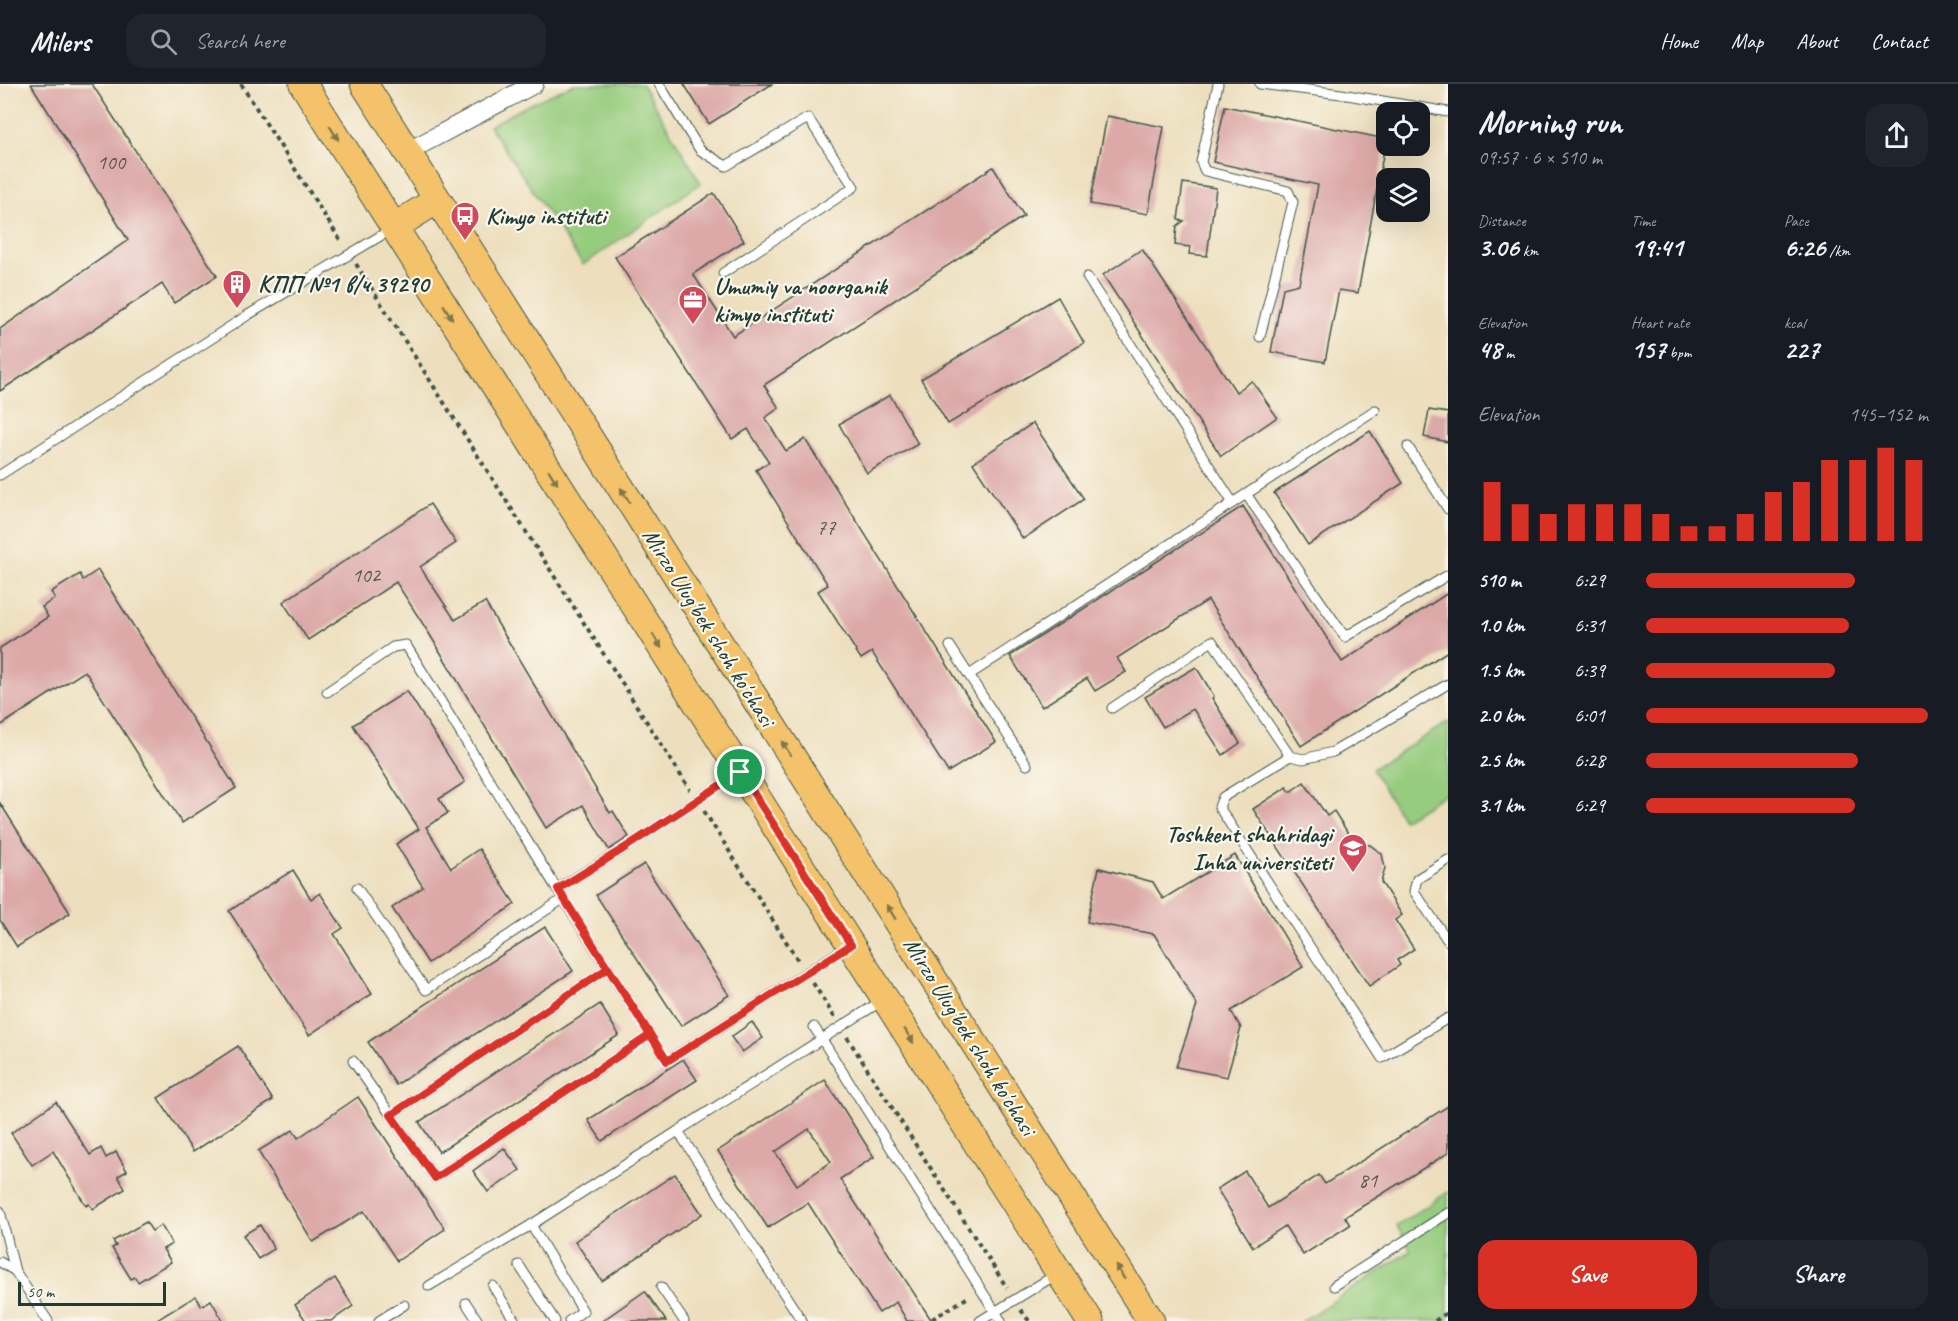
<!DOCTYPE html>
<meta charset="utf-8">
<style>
:root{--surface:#171b24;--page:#20242c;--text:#f1f3f6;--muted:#9ea1a6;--line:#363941;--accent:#d93025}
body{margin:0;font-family:Caveat,sans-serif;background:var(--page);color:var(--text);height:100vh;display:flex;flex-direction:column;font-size:22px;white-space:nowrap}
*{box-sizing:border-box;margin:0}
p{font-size:20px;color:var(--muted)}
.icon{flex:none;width:33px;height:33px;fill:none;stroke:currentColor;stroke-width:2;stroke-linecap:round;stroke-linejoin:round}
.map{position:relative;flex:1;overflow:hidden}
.side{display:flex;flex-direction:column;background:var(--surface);width:510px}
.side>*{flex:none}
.fabs{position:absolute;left:1376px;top:18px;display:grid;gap:12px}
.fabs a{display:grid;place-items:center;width:54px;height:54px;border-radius:12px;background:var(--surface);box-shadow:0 6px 24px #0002;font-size:30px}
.scale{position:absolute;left:18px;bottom:15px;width:148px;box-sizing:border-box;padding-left:6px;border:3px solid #1f3d34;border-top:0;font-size:16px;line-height:21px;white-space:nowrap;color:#1f3d34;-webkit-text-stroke:4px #fbf7ec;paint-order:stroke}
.pin{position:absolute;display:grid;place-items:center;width:51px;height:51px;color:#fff;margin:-26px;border:3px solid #fff;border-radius:50%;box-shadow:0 2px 6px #0007}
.round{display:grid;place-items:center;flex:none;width:63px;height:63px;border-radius:18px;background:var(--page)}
.headline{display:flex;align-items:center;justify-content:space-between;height:102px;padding:0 30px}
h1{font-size:33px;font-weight:800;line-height:45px}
.stats{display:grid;grid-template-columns:repeat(3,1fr);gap:9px;height:102px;padding:6px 30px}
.stats div{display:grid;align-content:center}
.stats b{font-size:26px;font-weight:800}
.stats small{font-size:16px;font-weight:400}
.stats p{font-size:16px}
.chart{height:168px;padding:12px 30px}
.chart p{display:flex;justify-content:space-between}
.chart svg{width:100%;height:108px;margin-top:6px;stroke:var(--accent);stroke-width:6}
.action{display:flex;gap:12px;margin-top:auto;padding:12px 30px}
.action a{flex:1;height:69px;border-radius:18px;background:var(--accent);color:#fff;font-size:24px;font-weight:800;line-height:69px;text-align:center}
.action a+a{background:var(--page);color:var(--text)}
ul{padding:0 30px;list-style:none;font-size:20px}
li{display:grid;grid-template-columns:96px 72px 1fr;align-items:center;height:45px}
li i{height:15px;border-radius:8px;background:var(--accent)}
header{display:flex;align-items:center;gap:36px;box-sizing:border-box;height:84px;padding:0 30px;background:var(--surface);border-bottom:2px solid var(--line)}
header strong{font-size:28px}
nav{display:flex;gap:33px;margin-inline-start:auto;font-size:21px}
.search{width:420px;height:54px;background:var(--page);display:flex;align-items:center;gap:15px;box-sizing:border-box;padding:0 21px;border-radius:18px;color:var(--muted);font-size:22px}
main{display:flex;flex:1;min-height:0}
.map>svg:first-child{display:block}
</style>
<header>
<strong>Milers</strong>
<div class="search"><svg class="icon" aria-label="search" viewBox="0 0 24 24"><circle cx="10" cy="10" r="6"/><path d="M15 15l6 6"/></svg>Search here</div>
<nav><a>Home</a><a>Map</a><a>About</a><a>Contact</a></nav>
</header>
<main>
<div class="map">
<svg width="1448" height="1237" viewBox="0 0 1448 1237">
<rect width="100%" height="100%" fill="#fbf7ec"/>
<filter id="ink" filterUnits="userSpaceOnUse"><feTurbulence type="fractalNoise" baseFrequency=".0167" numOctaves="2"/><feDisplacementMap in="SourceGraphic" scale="12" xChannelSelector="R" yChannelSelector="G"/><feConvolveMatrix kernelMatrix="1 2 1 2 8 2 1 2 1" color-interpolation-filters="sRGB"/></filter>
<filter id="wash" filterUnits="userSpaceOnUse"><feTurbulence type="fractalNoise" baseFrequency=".008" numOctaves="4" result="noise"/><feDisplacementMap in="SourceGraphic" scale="24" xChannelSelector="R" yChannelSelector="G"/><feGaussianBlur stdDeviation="1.35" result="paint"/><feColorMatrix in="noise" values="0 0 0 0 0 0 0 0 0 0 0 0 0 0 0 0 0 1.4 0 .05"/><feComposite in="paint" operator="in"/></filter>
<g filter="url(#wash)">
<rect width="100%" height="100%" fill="#eddfbe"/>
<g fill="#96cc7e" stroke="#5a8459" stroke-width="1.5">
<path d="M 574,0 L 642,0 L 701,99 L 583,181 L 489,42 L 530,20 Z"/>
<path d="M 1448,638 L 1448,708 L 1403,736 L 1372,685 Z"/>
<path d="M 1448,1108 L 1448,1237 L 1302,1237 L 1411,1167 L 1397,1142 Z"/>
</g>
<g id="blocks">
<g fill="#dca9a8" fill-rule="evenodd">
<path d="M 31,0 L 92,0 L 217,192 L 174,219 L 162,200 L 0,307 L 0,245 L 128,156 Z"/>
<path d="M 684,0 L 772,0 L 709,40 Z"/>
<path d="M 1225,22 L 1386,55 L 1358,209 L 1339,206 L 1325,278 L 1271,268 L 1283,204 L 1299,200 L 1318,101 L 1213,78 Z"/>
<path d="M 1107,32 L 1164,43 L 1148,130 L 1090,120 Z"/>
<path d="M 993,83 L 1024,132 L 764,301 L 779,324 L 765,334 L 786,367 L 805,355 L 996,658 L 948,688 L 872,568 L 861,575 L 818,507 L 828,501 L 756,386 L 769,378 L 748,345 L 732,355 L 615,173 L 714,109 L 744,157 L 693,190 L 733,252 Z"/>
<path d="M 1183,99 L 1216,104 L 1207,172 L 1189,170 L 1190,163 L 1175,161 L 1177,142 L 1184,137 L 1178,136 Z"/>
<path d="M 1142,165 L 1236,308 L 1252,297 L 1277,333 L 1221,372 L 1103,191 Z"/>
<path d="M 1058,213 L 1084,259 L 948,340 L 921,295 Z"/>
<path d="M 890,311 L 918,360 L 867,389 L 839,340 Z"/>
<path d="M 1429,326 L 1448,329 L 1448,358 L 1424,353 Z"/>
<path d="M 1033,339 L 1084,415 L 1023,455 L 973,379 Z"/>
<path d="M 1370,347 L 1403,399 L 1308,461 L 1274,409 Z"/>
<path d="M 430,420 L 456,459 L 420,483 L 455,536 L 485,518 L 610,729 L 613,727 L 629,753 L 609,766 L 583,721 L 546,744 L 430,551 L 396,498 L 308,556 L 283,518 Z"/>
<path d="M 1243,422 L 1342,578 L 1448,509 L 1448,567 L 1301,662 L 1208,516 L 1117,574 L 1126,588 L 1095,607 L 1087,594 L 1042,623 L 1010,572 Z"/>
<path d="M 98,486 L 236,704 L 182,739 L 85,587 L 0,642 L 0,564 L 48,533 L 42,523 L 55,514 L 51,508 L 80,490 L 83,496 Z"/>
<path d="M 1196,583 L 1214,612 L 1212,614 L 1240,659 L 1223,671 L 1193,625 L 1163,643 L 1145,613 Z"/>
<path d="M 407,607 L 465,698 L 439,715 L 448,729 L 426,743 L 451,784 L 479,765 L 515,820 L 428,879 L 392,824 L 423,803 L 396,760 L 419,745 L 353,641 Z"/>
<path d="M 1304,698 L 1327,732 L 1334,727 L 1355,760 L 1370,761 L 1382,770 L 1385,784 L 1381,798 L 1402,831 L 1395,836 L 1414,865 L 1397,876 L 1400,881 L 1369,902 L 1253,725 L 1287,703 L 1290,708 Z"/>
<path d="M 0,719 L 70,829 L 17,863 L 0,836 Z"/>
<path d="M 1235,771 L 1303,883 L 1231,927 L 1241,944 L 1227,993 L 1176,983 L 1197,921 L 1154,850 L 1087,838 L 1099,784 L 1153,798 L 1163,815 Z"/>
<path d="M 644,780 L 729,911 L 681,942 L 596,811 Z"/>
<path d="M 293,786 L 311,815 L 320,809 L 343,844 L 334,850 L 372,910 L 309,951 L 229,827 Z"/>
<path d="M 545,843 L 573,887 L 396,1001 L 368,958 Z"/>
<path d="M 600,920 L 619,951 L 439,1068 L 419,1038 Z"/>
<path d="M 752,938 L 763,954 L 742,968 L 731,953 Z"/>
<path d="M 238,962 L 273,1016 L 193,1068 L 158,1014 Z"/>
<path d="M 683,975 L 697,996 L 602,1057 L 588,1036 Z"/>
<path d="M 825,996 L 874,1073 L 840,1095 L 932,1237 L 907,1237 L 896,1218 L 879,1229 L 808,1119 L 768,1144 L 718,1067 ZM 809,1045 L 831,1078 L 797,1101 L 775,1068 Z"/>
<path d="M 358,1013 L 445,1145 L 397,1177 L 364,1127 L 313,1158 L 258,1067 L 293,1046 L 298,1054 Z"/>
<path d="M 56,1018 L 90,1071 L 101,1064 L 106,1074 L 116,1068 L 127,1087 L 118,1092 L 125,1105 L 93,1125 L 89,1120 L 86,1122 L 53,1067 L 32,1081 L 11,1049 Z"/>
<path d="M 1448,1022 L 1448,1069 L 1345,1133 L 1350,1141 L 1303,1171 L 1285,1142 L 1253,1163 L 1217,1105 L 1245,1087 L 1268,1124 L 1319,1091 L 1325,1100 Z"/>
<path d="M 504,1064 L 520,1086 L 488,1108 L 473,1087 Z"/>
<path d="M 675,1090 L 702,1130 L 602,1197 L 575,1157 Z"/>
<path d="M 146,1138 L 152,1147 L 161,1141 L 172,1160 L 163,1165 L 171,1178 L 138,1198 L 135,1193 L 131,1195 L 112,1164 L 116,1162 L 113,1157 Z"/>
<path d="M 260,1141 L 274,1165 L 258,1175 L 243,1151 Z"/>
<path d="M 335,1194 L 353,1222 L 331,1237 L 306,1237 L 295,1221 Z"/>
<path d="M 645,1207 L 666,1237 L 602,1237 Z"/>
<path d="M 196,1212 L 201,1222 L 211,1216 L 223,1237 L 155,1237 Z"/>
</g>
</g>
</g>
<g filter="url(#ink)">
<use href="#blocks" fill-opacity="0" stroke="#3e5549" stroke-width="1.5"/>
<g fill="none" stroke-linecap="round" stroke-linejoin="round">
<g stroke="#3e5549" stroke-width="11">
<g id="lane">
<path d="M 659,0 L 700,66 L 726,82 L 808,34 L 854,103 L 723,189"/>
<path d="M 1218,0 L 1201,78 L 1205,87 L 1288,107 L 1293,118 L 1260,253"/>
<path d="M 1260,0 L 1341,10 L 1448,28"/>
<path d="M 1087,193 L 1233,419"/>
<path d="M 1408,363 L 1448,425"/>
<path d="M 0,391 L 248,231 L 392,145"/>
<path d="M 1246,410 L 1345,553 L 1448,491"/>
<path d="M 950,562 L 1027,681"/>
<path d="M 969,591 L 1375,326"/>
<path d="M 327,608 L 393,563 L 406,561 L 557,805 L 623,765 L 738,689"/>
<path d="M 1112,624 L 1212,557 L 1290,672 L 1303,675 L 1333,668 L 1448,600"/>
<path d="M 1290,672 L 1223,713 L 1219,723 L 1382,974 L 1448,934"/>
<path d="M 1448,776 L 1417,795 L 1414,807 L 1448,857"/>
<path d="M 357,804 L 426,906 L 563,815"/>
<path d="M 557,805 L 667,977 L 847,863"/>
<path d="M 608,884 L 391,1031 L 435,1094 L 650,951"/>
<path d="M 814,943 L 1001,1237"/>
<path d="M 353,977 L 391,1031"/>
<path d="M 678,1047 L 802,1237"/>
<path d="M 0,1127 L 15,1187 L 48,1237"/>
<path d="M 531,1141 L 583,1227 L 569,1237"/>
<path d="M 0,1178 L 15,1187"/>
<path d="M 519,1181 L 555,1237"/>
<path d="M 429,1202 L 531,1141 L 883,916"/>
<path d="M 493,1202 L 515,1237"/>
<path d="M 1334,1202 L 1448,1129"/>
<path d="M 661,1203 L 684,1237"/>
<path d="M 466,1219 L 478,1237"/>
<path d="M 379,1237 L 404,1221"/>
<path d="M 980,1237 L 1057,1190"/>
</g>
</g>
<g stroke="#3e5549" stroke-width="20">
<path id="street" d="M 407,68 L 534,0"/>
</g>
<g stroke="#3e5549" stroke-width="29">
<g id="primary">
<path d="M 303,0 L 1090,1237"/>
<path d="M 364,0 L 1151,1237"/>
<path d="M 394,143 L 437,116"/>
</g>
</g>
<g stroke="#3e5549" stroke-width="4" stroke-dasharray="4.5 4.5" stroke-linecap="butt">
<path d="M 241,0 L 342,159"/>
<path d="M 356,180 L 690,706"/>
<path d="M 704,727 L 799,878"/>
<path d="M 813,899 L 835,934"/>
<path d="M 847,953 L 1007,1204"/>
<path d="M 1021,1226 L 1029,1237"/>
<path d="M 932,1235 L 970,1212"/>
<path d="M 1435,1237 L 1448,1228"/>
</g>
<use href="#lane" stroke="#fff" stroke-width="9"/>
<use href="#street" stroke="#fff" stroke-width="18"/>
<use href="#primary" stroke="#f3c26a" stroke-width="27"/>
</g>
<defs><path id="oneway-solid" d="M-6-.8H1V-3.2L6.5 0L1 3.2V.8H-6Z" transform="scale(1.5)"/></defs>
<g fill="#7e794c">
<use href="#oneway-solid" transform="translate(334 49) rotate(58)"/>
<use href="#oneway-solid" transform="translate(448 228) rotate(58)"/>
<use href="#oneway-solid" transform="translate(553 393) rotate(58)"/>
<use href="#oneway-solid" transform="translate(625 411) rotate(-122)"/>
<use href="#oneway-solid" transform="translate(657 557) rotate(58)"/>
<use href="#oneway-solid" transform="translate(786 664) rotate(-122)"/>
<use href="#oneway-solid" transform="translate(891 828) rotate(-122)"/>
<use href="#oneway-solid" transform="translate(909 952) rotate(58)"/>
<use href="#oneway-solid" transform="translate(1120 1188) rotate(-122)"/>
</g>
</g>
<g fill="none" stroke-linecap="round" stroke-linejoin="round" filter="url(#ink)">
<g stroke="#fff" stroke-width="12">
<path id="route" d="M 740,688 L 623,765 L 558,805 L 650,951 L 435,1094 L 391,1031 L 608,884 L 667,977 L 851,861 L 740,688"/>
</g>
<use href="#route" stroke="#d93025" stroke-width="8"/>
</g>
<defs>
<g id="bus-pin" transform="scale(1.5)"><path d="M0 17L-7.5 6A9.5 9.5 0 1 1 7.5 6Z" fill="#d1495b" stroke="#fbf7ec"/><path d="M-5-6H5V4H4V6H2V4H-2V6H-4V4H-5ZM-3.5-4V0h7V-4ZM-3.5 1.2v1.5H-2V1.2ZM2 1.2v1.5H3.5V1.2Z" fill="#fff"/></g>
<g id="building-pin" transform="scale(1.5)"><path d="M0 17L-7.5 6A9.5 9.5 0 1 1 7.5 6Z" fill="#d1495b" stroke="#fbf7ec"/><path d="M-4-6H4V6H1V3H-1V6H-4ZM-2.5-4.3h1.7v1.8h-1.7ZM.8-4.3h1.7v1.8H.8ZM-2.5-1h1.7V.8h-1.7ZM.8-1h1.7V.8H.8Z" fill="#fff"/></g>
<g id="office-pin" transform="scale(1.5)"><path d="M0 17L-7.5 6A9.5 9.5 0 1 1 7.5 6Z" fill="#d1495b" stroke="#fbf7ec"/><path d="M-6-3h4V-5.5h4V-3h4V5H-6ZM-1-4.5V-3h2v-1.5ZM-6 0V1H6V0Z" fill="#fff"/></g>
<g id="university-pin" transform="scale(1.5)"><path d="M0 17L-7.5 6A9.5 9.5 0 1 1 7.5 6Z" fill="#d1495b" stroke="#fbf7ec"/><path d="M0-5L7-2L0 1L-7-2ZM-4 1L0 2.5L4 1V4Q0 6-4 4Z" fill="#fff"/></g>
</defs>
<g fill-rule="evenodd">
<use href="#bus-pin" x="465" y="132"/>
<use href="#building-pin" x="237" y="200"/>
<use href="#office-pin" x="693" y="216"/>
<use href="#university-pin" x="1353" y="764"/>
</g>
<g text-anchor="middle" stroke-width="4.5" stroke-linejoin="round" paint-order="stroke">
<g font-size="21" fill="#4e5851">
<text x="111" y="85">100</text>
<text x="826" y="450">77</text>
<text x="366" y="498">102</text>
<text x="1368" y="1103">81</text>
</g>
<g font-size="24" font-weight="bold" fill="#1f3d34" stroke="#fbf7ec" text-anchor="start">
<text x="486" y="140">Kimyo instituti</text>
<text x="258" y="208">КПП №1 в/ч 39290</text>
<text x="714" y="210">Umumiy va noorganik<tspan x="714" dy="28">kimyo instituti</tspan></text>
<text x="1332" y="758" text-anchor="end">Toshkent shahridagi<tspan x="1332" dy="28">Inha universiteti</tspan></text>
</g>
<g font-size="24" fill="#1f3d34" stroke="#fbf7ec">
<text transform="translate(709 543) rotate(58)" y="8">Mirzo Ulug'bek shoh ko'chasi</text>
<text transform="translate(970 952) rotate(58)" y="8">Mirzo Ulug'bek shoh ko'chasi</text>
</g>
</g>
</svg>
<div class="fabs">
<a><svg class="icon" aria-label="locate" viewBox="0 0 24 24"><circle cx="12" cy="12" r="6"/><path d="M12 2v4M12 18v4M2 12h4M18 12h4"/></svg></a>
<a><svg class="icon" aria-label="layers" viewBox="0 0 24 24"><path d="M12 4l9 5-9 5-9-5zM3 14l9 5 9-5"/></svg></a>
</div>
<div class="scale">50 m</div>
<div class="pin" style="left:740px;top:688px;background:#1e9e55"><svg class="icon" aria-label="arrive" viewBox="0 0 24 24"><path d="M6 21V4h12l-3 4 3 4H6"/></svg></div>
</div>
<section class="side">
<div class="headline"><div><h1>Morning run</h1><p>09:57 · 6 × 510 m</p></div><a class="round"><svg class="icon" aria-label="share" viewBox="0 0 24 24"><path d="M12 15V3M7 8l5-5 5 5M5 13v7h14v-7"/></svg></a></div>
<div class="stats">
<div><p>Distance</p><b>3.06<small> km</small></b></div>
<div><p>Time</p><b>19:41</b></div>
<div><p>Pace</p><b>6:26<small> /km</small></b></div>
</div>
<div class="stats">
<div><p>Elevation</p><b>48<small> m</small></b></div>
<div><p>Heart rate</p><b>157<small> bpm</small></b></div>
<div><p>kcal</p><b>227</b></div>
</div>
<div class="chart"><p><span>Elevation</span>145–152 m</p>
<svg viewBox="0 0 160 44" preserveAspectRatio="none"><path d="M5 44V20M15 44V29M25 44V33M35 44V29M45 44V29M55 44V29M65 44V33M75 44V38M85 44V38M95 44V33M105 44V24M115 44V20M125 44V11M135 44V11M145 44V6M155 44V11"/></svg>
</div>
<ul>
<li><b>510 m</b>6:29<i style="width:74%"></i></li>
<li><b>1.0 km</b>6:31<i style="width:72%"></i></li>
<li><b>1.5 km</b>6:39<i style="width:67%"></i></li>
<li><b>2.0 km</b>6:01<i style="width:100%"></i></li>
<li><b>2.5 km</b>6:28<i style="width:75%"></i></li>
<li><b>3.1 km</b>6:29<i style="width:74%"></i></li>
</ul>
<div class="action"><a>Save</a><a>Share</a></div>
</section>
</main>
